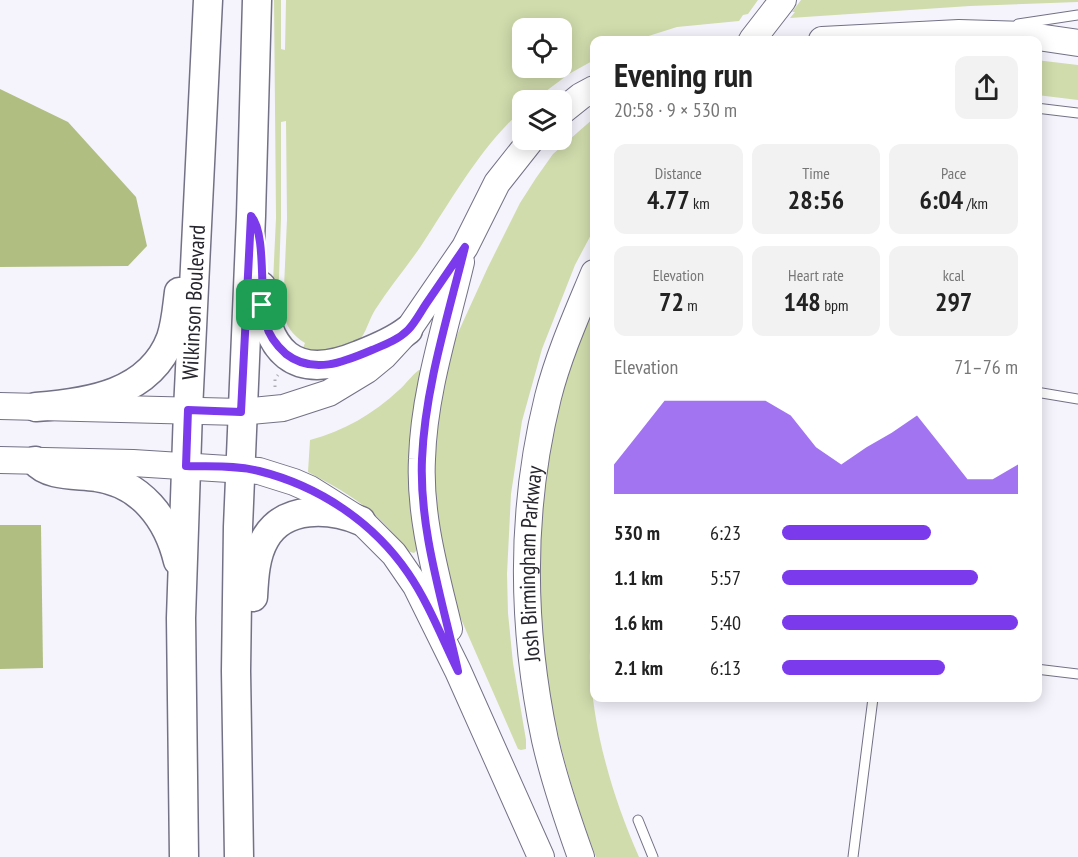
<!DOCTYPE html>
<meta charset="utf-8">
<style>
:root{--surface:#fff;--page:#f2f2f2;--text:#222;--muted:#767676;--accent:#7c3aed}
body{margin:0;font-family:"PT Sans Narrow",sans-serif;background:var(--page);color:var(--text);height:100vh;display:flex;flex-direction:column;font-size:22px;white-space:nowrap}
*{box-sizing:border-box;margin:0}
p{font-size:20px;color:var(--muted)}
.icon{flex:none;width:33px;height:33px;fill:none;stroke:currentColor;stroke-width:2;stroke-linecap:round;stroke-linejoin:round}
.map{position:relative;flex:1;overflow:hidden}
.drawer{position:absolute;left:590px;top:36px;width:452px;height:666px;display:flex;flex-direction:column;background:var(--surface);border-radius:12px;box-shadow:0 3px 15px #0003}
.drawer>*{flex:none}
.fabs{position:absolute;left:512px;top:18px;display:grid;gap:12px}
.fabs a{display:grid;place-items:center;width:60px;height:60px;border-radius:12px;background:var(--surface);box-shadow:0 3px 15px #0003;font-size:30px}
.pin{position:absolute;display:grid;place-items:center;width:51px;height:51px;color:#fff;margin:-26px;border-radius:12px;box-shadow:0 3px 9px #0006}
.round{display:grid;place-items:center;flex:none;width:63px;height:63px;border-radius:12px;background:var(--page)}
.head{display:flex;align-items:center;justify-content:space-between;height:102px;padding:0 24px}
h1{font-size:33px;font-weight:700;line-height:45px}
.stats{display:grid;grid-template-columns:repeat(3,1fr);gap:9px;height:102px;padding:6px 24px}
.stats div{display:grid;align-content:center;border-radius:12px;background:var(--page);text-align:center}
.stats b{font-size:26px;font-weight:700}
.stats small{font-size:16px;font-weight:400}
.stats p{font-size:16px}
.chart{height:168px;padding:12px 24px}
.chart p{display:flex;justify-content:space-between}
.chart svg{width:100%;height:108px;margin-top:6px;fill:var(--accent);opacity:.7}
ul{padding:0 24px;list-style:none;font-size:20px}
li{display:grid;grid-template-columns:96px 72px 1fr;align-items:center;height:45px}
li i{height:15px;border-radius:8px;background:var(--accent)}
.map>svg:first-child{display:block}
</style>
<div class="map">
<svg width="1078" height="857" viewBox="0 0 1078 857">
<rect width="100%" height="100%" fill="#f5f4fd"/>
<g fill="#d0dcac" fill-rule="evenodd">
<path d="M 274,0 L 281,0 L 281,49 L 285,50 L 286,0 L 758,0 L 748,14 L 743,15 L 739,21 L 677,27 L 636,40 L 594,40 L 594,60 L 569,74 L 534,100 L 522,100 L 522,110 C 480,148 452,199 421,246 C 406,268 389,288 375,310 C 367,323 366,338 351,348 C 342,354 313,352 301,353 L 305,343 C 292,335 285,325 283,310 L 287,219 L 286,121 L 281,122 L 281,218 L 278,307 L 281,323 L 294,341 L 290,346 L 272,303 L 276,218 ZM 522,28 L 561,28 L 561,68 L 522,68 Z"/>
<path d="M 801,0 L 1078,0 L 1078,2 L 970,6 L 790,18 L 795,12 L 792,12 Z"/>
<path d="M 1036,60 L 1078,65 L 1078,100 L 1037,95 Z"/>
<path d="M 594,118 L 594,229 L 575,265 L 542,349 L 522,421 L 511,494 L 507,574 L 508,613 L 513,663 L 526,740 L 526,749 L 521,750 L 518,749 L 514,740 L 454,603 L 433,516 L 433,418 L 452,346 L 488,267 L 520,203 L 536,178 L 553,154 Z"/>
<path d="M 594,299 L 594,624 C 592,636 589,649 590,661 C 592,727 612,796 639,857 L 596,857 C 545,725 521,578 551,438 C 561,390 578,345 594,299 Z"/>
<path d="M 419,370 L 422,370 L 419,548 L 414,553 L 407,551 C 378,511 350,494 308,472 L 310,440 C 344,431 373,414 399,390 C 406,384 411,376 419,370 Z"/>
</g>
<g fill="#b0be81">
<path d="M 0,89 L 68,122 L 136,197 L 147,246 L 128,266 L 0,267 Z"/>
<path d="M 0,525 L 41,525 L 43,668 L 0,669 Z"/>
</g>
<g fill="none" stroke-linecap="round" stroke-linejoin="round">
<g stroke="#737185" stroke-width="11">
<g id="lane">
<path d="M 1018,24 L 1078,15"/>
<path d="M 1036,108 L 1078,113"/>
<path d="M 1036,392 L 1078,399"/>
<path d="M 1036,669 L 1078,674"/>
<path d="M 638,820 L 653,857"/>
<path d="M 853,857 L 873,698"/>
</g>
</g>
<g stroke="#737185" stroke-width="28">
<g id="secondary">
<path d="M 752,40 L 783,0"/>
<path d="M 822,40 L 959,33 L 1024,35 L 1078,43"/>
<path d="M 561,112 L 581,96 L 594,89"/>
<path d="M 0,406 L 241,412 L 283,408 L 329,393 L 367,370 L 384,356 L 408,330 L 465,247 L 497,183 L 531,140"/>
<path d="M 0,460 L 133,463 L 259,471 L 294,482 L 310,489 L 361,521 L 394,554 L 416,586 L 458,671 L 541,857"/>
<path d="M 449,629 C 436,574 419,516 422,459 C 424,392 446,326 461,262"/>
<path id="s1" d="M 581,857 C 567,818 554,780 545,740 C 521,626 520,510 548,397 C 559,354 577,314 594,273"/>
</g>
</g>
<g stroke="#737185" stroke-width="31">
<g id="primary">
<path d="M 261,286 C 265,352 294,382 359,355 C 377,348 394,341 408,330"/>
<path d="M 36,407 C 88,403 150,394 171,338 C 176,323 177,307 179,292"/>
<path d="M 35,461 C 48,477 77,474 96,477 C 141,483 168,519 178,561"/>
<path d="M 253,597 C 254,578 255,556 265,539 C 284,505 330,508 361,521"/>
<path id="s2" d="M 184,857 L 181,618 L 188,410 L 208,0"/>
<path d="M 239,857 L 236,671 L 238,527 L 251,216 L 257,0"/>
</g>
</g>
<path stroke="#adacb4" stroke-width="3" stroke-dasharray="1.5 4.5" stroke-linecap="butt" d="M 275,387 L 275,379 L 278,375"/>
<use href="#lane" stroke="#fff" stroke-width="9"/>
<use href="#secondary" stroke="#fff" stroke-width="26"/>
<use href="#primary" stroke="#fff" stroke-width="28"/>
</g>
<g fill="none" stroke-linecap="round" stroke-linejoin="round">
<g stroke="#fff" stroke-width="12">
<path id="route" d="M 251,216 C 267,234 259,297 266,324 C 269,336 277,346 286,354 C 313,375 344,362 372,350 C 384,345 398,340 408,330 C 415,323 420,313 426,304 C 439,285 452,266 465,247 C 448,316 425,388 422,459 C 419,530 443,602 458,671 C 442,638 428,602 408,573 C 373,522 319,486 259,471 C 236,465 210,467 186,466 L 188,410 L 241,412 Z"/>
</g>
<use href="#route" stroke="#7c3aed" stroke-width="8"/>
</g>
<g text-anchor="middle" stroke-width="6" stroke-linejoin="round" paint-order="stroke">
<g font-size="22" fill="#27262e" stroke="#f5f4fd">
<text dy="8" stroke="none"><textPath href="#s2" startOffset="555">Wilkinson Boulevard</textPath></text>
<text dy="8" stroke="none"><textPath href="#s1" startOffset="300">Josh Birmingham Parkway</textPath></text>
</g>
</g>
</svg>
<div class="fabs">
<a><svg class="icon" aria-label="locate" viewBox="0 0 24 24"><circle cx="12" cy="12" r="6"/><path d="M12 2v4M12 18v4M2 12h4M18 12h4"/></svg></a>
<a><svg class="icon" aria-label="layers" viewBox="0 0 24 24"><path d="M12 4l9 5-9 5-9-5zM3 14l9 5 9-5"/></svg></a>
</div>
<div class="pin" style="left:262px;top:305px;background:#1e9e55"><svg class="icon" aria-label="arrive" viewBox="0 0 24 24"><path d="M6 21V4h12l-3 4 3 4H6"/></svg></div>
<section class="drawer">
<div class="head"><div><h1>Evening run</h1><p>20:58 · 9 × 530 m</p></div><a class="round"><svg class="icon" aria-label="share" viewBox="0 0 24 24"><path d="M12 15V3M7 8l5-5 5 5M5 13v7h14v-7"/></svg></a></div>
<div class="stats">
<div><p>Distance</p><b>4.77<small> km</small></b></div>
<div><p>Time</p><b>28:56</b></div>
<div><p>Pace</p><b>6:04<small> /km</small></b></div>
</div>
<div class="stats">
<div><p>Elevation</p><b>72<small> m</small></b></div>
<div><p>Heart rate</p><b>148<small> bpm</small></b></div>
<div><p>kcal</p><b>297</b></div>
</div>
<div class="chart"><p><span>Elevation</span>71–76 m</p>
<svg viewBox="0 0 160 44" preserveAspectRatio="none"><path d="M0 44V32L10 19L20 6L30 6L40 6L50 6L60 6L70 12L80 25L90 32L100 25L110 19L120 12L130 25L140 38L150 38L160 32V44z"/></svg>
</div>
<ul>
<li><b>530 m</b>6:23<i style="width:63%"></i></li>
<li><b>1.1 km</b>5:57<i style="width:83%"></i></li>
<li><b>1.6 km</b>5:40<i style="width:100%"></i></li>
<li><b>2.1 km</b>6:13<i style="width:69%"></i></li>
</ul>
</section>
</div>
